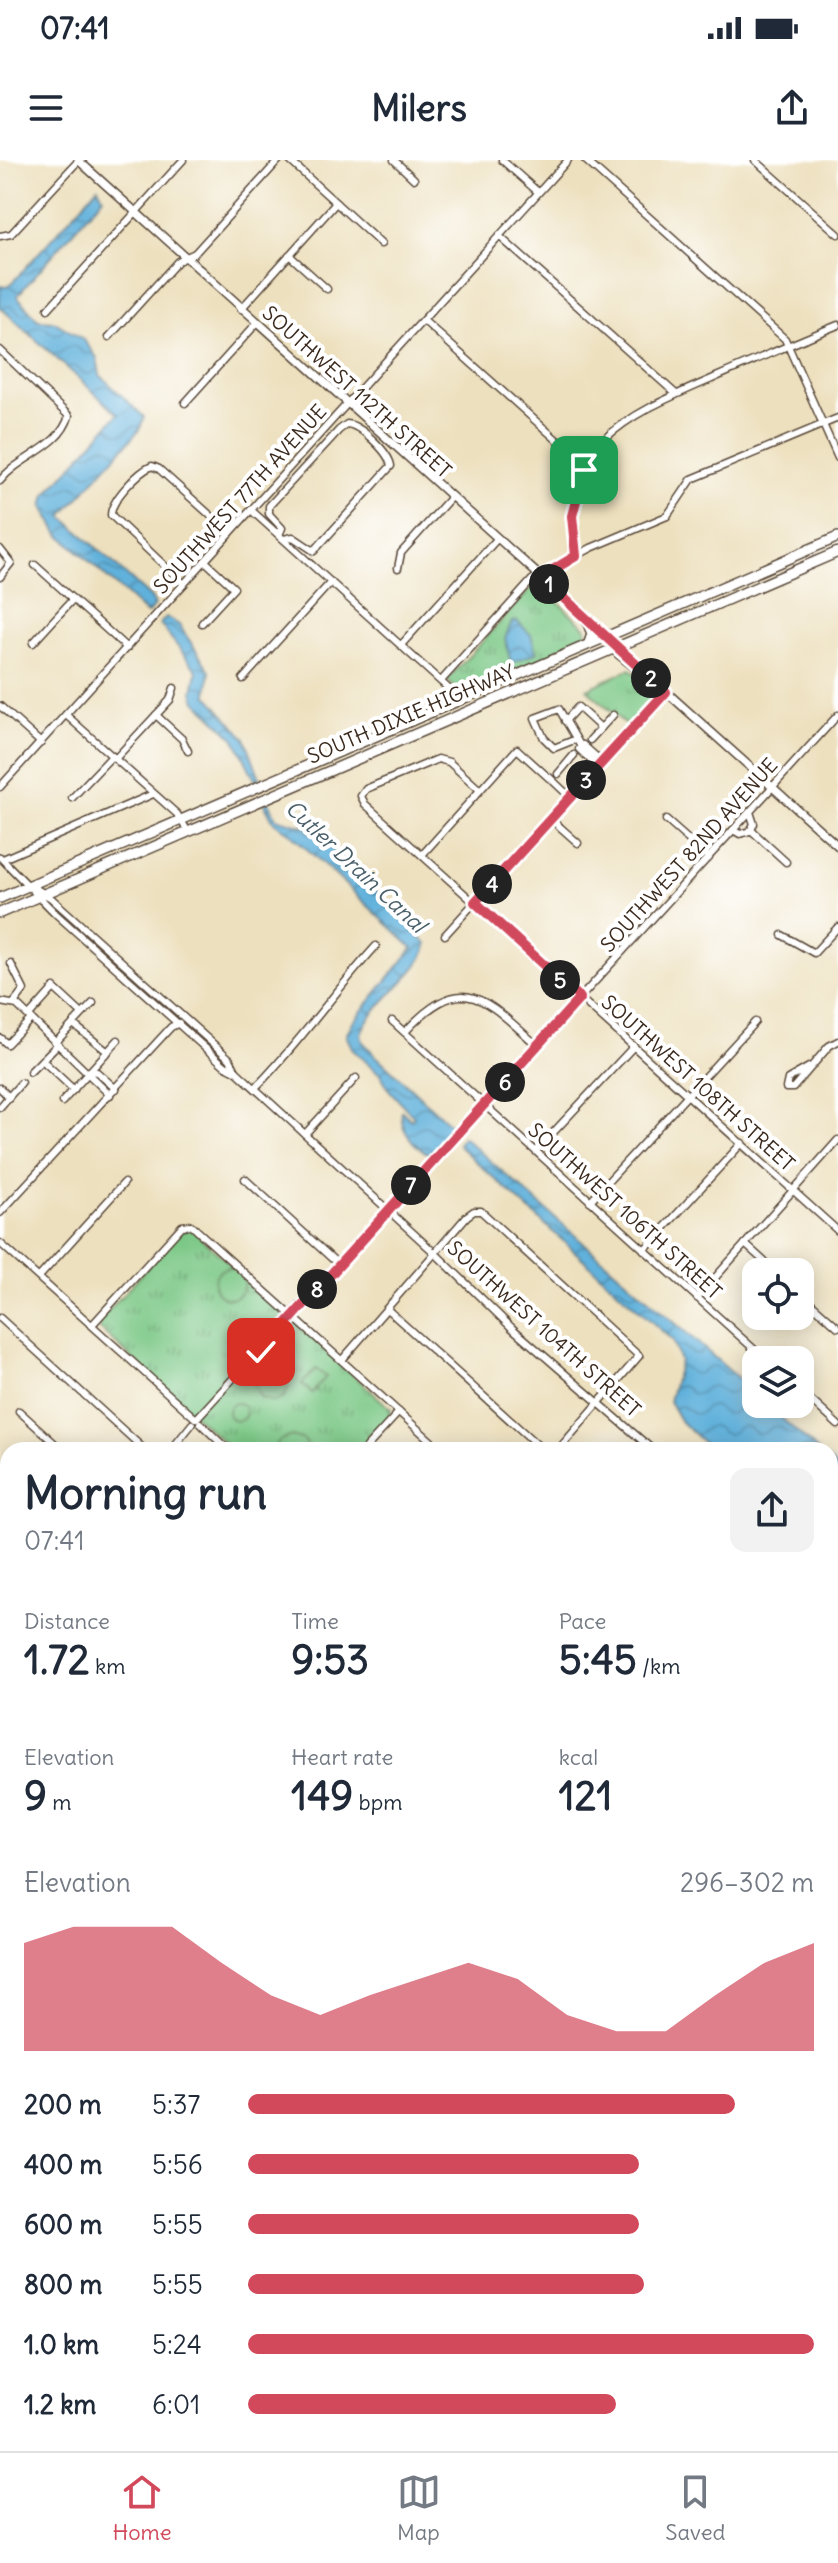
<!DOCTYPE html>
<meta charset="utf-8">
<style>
:root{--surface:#fff;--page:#f2f2f3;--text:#1f2937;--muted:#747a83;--line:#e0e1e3;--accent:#d1495b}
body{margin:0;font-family:Delius,sans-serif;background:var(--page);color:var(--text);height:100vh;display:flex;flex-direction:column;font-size:30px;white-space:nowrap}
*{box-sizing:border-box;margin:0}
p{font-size:26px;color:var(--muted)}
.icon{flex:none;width:44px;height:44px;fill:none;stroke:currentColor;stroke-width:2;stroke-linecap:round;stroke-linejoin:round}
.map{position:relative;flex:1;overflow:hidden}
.side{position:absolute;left:0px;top:1282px;width:838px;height:1010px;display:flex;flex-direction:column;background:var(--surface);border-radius:24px 24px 0 0;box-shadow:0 4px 20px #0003}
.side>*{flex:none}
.fabs{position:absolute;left:742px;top:1098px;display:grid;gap:16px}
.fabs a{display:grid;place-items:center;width:72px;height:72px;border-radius:16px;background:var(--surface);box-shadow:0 4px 20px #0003;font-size:40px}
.pin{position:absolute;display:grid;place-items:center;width:68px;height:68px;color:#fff;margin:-34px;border-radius:16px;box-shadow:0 4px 12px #0006}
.km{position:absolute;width:40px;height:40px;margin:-20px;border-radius:50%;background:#222;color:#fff;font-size:22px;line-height:40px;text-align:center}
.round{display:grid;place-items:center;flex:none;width:84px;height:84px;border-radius:16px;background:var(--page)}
.summary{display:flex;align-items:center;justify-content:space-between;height:136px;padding:0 24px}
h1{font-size:44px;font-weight:800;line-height:60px}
.metrics{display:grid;grid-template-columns:repeat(3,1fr);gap:12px;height:136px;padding:8px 24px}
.metrics div{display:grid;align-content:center}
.metrics b{font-size:40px;font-weight:800}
.metrics small{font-size:22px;font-weight:400}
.metrics p{font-size:22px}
.chart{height:224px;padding:16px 24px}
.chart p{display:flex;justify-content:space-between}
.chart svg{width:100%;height:144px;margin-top:8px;fill:var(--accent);opacity:.7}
ul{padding:0 24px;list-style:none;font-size:26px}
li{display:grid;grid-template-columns:128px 96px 1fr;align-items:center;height:60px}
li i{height:20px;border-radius:10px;background:var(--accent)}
.status{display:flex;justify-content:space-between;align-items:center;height:56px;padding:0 40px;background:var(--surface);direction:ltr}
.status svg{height:22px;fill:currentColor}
header{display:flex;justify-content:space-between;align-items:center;height:104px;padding:0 24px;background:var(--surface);font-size:36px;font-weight:800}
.tabs{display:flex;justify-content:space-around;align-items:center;height:112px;border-top:2px solid var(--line);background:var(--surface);font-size:22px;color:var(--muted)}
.tabs a{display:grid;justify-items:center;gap:4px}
.tabs .on{color:var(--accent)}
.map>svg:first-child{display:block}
</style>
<div class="status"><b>07:41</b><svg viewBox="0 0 49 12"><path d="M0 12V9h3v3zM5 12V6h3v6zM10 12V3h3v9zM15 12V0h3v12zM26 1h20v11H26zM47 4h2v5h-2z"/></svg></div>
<header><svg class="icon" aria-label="menu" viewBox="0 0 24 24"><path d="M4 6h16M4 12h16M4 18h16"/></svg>Milers<svg class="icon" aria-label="share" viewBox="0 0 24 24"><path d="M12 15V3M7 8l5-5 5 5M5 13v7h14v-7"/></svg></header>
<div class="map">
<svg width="838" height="2291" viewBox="0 0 838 2291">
<defs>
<pattern id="park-tufts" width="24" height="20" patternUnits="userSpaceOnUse" patternTransform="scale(2)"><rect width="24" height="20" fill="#7cc886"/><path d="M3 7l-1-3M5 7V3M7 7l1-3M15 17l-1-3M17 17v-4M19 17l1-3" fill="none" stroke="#67a36d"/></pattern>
<pattern id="water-waves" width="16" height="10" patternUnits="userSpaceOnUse" patternTransform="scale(2)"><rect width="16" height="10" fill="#61b1db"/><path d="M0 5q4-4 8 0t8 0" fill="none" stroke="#5190b1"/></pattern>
</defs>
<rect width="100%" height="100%" fill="#fff"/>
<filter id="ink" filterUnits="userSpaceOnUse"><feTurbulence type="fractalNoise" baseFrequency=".0125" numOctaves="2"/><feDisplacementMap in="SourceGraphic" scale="16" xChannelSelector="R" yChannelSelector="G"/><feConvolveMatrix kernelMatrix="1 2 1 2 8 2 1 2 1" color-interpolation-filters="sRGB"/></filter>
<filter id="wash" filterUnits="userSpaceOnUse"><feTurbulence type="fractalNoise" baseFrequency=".006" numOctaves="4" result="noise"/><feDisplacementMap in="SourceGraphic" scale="32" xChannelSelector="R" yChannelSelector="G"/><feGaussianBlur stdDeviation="1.8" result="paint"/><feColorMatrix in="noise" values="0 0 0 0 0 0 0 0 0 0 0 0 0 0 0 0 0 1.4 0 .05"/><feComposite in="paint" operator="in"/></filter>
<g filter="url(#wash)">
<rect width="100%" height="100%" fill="#ede0be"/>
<g fill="url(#park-tufts)" stroke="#5c7952" stroke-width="2">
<path d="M 537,422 L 586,468 L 585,480 L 461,534 L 447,520 Z"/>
<path d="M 630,509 L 654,531 L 654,537 L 627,566 L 587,529 Z"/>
<path d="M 190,1068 L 391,1249 L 390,1258 L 361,1290 L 232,1290 L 100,1169 L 99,1161 L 180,1071 Z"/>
</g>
<g fill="#7cc886" stroke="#5c7952" stroke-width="2">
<circle cx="229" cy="1123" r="15"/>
<path d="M 270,1208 L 289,1224 L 285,1236 L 274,1242 L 261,1238 L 254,1225 Z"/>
<path d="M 316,1209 L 326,1217 L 312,1233 L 302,1224 Z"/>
<circle cx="237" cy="1252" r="9"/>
<path d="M 292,1276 L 304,1280 L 311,1290 L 272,1290 L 280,1280 Z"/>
</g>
<g fill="url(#water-waves)" stroke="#4e6e7c" stroke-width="2">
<path d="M 98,27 L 103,37 L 17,136 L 38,160 L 53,161 L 83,179 L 97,198 L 100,215 L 144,257 L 140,269 L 62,356 L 151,438 L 155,445 L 147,454 L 58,373 L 43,346 L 46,335 L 118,254 L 0,147 L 0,126 L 6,127 L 11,124 Z"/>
<path d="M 166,457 L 179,465 L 210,511 L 207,535 L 245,578 L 260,618 L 255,620 L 235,579 L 196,541 L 193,532 L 197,511 L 160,464 Z"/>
<path d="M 517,461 L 531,475 L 536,493 L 511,503 L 505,478 L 512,462 Z"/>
<path d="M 269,641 L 276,658 L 307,667 L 363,716 L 427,784 C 424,813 371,842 361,874 L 363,882 L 375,895 L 453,967 L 430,994 C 414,987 399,969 402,951 L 411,960 L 414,957 L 390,931 L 381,915 L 353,890 L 346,875 L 352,863 L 413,788 L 289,672 L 274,662 L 264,643 Z"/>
<path d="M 463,977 L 756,1234 L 756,1244 L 767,1245 L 817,1290 L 710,1289 L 681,1262 L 669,1241 L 680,1201 L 672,1180 L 461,988 L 458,984 Z"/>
<path d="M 830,1301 L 838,1309 L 838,1356 L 830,1360 Z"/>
</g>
</g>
<g filter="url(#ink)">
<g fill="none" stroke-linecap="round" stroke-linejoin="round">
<g stroke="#564536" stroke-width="9">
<g id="minor">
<path d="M 289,0 L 381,84"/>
<path d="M 394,0 L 414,19"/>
<path d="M 502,0 L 538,32"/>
<path d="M 585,0 L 785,179 L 838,298"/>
<path d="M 755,0 L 838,74"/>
<path d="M 0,76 L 11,74 L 79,0"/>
<path d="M 499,76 L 676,234"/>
<path d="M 289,95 L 327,129"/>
<path d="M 48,149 L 183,0"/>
<path d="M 241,149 L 336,43"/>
<path d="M 423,160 L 586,306"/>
<path d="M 109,177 L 178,101 L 195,93 L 279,0"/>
<path d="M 0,190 L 69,256 C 60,288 19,296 0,321"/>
<path d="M 185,243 L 257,163"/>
<path d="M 251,350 L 460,539"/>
<path d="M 279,375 L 282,368 L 269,354 L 269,346 L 339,270 L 347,264 C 360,265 389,292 391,306 L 314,391 L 293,377 L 284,379"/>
<path d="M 0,389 L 11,403 L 0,417"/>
<path d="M 576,396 C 554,285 628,255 714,218 C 755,200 796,182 838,165"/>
<path d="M 35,405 L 127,488"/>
<path d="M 398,408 L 401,393 L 451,337"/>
<path d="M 184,424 L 111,355 C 111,340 138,312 152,306 L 159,309 L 230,373"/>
<path d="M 202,463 L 234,428 L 205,401"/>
<path d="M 33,483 L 73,439"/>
<path d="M 401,485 L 497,379"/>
<path d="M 243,519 L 331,422"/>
<path d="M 441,521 L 532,420 L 591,388 L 667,356 L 692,319 L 838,258"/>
<path d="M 0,546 L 41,583"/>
<path d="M 66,555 L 177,654 L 187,670"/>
<path d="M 156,555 L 182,579 L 188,591"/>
<path d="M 565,561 L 578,547 L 601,568"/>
<path d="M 574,580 L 554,588 L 544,578 L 535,558 L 559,549 L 581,587"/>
<path d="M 590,580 L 613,555"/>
<path d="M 115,599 L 170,540 L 174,528"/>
<path d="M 598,607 L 579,589 L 583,585 L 602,602"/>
<path d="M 558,614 L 574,595"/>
<path d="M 549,617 L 570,637"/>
<path d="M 0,627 L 568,0"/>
<path d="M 480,630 L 449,602 L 438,599 L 366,629 L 361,636 L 365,644 L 838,1071"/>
<path d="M 72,638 L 112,596"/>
<path d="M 551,659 L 578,683"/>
<path d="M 666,660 L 709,698"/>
<path d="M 733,670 L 740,674 L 750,671 L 754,664 L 750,652"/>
<path d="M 751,670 L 786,702"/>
<path d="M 422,695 L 517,589 L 549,618"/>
<path d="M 0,697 L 56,754 L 224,905 L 236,911 L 436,1094 L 512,1168 L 653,1290"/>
<path d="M 3,699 L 153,634"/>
<path d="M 32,726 L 51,738 L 230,899 L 236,911"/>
<path d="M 445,775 L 666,532"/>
<path d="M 782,775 L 814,793 L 838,767"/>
<path d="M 11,804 L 24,830 L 14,843"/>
<path d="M 0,842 L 17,845 L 110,935"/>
<path d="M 29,856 L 54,828 L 82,854"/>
<path d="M 392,861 L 766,1200"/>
<path d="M 73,864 L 108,892"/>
<path d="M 405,872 C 464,808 485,840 538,886"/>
<path d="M 0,878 L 7,884 L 31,859"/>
<path d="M 56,882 L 93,843"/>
<path d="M 42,900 L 74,930"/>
<path d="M 809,907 L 788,919 L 786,928 L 793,928 L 829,886 L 838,881"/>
<path d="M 89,911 L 97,912 L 116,929"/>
<path d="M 30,912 L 58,884"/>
<path d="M 0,928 L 9,937"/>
<path d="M 255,928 C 299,884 334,832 376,786"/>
<path d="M 62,942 L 118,880"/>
<path d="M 0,947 L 21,923"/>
<path d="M 305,974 L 356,918"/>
<path d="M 536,991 L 634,886"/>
<path d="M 245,1019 L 339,1105"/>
<path d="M 590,1041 L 755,862"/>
<path d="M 0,1053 L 171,867 L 179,863"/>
<path d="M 0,1083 L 195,1258"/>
<path d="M 745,1084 L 776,1112"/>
<path d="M 644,1090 L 742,983"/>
<path d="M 39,1117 L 124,1023"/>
<path d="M 800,1133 L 838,1167"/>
<path d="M 697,1138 L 838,980"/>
<path d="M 388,1150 L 543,1290"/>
<path d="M 0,1158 L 145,1290"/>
<path d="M 92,1165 L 182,1066 L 191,1065 L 441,1290"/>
<path d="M 342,1200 L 467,1056 L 474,1051 L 481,1051 L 639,1196 L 558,1290"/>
<path d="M 800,1230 L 838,1265"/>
<path d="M 19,1251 L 62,1290"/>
<path d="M 197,1258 L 838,555"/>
<path d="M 200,1263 L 228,1290"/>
<path d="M 171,1290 L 192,1264"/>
<path d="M 364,1290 L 399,1252"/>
<path d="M 0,1315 L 8,1322"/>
<path d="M 0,1390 L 8,1397"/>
<path d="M 830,1450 L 838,1458"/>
<path d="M 0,1471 L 8,1468"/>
<path d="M 0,1475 L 8,1479"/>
<path d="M 830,1507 L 838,1498"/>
<path d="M 0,1563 L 8,1570"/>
<path d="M 0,1656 L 8,1663"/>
<path d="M 830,1681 L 838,1688"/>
<path d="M 0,1691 L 8,1683"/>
<path d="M 0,1791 L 8,1798"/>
<path d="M 830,1834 L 838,1841"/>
<path d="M 0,1876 L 8,1883"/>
<path d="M 0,1902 L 8,1893"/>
<path d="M 830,1910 L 838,1901"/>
<path d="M 0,1940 L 8,1947"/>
<path d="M 0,1977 L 8,1968"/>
<path d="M 830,2053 L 838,2044"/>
<path d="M 0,2071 L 8,2063"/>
<path d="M 830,2095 L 838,2102"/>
<path d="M 830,2209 L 838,2216"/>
<path d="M 0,2233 L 8,2241"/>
<path d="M 830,2270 L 838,2261"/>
<path d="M 57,2284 L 65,2291"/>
<path d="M 585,2284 L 593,2291"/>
<path d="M 700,2284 L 708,2291"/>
<path d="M 247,2291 L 254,2284"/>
<path d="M 348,2291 L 355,2284"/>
<path d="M 363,2291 L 370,2284"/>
<path d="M 637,2291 L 643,2284"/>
<path d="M 672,2291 L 678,2284"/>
<path d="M 693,2291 L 699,2284"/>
<path d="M 811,2291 L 818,2284"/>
</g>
</g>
<g stroke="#564536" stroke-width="10">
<g id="major">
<path d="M 78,0 L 541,417 L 605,477 L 618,494 L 671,536 L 838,686"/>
<path d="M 615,487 L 652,519"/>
<path d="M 830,1414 L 838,1406"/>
<path d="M 0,2135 L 8,2131"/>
<path d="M 0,2210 L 8,2217"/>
<path d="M 0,2224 L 8,2231"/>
<path d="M 68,2284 L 75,2291"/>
<path d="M 84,2284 L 91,2291"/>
</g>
</g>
<g stroke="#564536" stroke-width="12">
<g id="highway">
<path d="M 586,458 L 592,474 L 589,483"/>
<path d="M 0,738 L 838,377"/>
<path d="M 0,753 L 838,392"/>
</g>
</g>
<use href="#minor" stroke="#fff" stroke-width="6"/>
<use href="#major" stroke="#fff" stroke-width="7"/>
<use href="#highway" stroke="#fff" stroke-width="9"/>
</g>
</g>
<g fill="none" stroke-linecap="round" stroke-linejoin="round" filter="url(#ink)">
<g stroke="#fff" stroke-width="16">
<path id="route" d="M 261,1192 L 580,838 L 475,742 L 666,532 L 541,417 L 576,396 L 572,356 L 584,310"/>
</g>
<use href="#route" stroke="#d1495b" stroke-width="10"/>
</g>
<g text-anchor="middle" stroke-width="8" stroke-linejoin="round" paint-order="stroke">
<g font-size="20" fill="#3b2a1e" stroke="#fff">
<text transform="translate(357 232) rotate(42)" y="7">SOUTHWEST 112TH STREET</text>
<text transform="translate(240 339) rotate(-48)" y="7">SOUTHWEST 77TH AVENUE</text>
<text transform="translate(411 554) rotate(-23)" y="7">SOUTH DIXIE HIGHWAY</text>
<text transform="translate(689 695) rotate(-48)" y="7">SOUTHWEST 82ND AVENUE</text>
<text transform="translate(698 923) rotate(42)" y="7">SOUTHWEST 108TH STREET</text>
<text transform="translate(625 1051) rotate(42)" y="7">SOUTHWEST 106TH STREET</text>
<text transform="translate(544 1169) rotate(42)" y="7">SOUTHWEST 104TH STREET</text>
</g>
<g font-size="22" font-style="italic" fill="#4a606a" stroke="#fff">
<text transform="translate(356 706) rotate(43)" y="8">Cutler Drain Canal</text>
</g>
</g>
</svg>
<div class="fabs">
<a><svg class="icon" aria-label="locate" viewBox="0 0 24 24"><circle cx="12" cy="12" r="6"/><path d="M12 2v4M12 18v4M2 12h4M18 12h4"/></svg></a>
<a><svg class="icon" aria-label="layers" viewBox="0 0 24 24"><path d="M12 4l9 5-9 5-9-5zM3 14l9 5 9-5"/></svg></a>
</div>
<div class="pin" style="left:584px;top:310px;background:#1e9e55"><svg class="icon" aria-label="arrive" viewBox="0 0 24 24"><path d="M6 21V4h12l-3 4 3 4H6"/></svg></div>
<div class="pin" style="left:261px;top:1192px;background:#d93025"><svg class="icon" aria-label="check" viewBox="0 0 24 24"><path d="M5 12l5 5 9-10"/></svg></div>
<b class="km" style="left:549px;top:424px">1</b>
<b class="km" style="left:651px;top:518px">2</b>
<b class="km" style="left:586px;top:620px">3</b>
<b class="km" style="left:492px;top:724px">4</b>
<b class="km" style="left:560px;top:820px">5</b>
<b class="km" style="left:505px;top:922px">6</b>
<b class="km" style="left:411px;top:1025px">7</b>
<b class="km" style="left:317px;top:1129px">8</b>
<section class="side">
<div class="summary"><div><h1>Morning run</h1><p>07:41</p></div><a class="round"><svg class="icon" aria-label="share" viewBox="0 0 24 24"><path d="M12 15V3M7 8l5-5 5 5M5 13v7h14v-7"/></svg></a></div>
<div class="metrics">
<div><p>Distance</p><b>1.72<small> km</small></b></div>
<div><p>Time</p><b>9:53</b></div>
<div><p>Pace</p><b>5:45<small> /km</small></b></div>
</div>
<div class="metrics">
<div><p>Elevation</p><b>9<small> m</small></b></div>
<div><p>Heart rate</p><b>149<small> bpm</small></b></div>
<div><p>kcal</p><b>121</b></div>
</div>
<div class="chart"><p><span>Elevation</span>296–302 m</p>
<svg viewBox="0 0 160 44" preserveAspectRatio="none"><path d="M0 44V11L10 6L20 6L30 6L40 17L50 27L60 33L70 27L80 22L90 17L100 22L110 33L120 38L130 38L140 27L150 17L160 11V44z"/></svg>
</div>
<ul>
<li><b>200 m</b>5:37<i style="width:86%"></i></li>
<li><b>400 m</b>5:56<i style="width:69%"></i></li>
<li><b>600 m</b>5:55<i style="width:69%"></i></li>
<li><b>800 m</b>5:55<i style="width:70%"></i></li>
<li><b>1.0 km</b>5:24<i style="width:100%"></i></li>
<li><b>1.2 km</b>6:01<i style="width:65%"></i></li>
</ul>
</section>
</div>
<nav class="tabs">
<a class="on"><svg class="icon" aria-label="home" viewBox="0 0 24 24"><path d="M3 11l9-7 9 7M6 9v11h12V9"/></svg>Home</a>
<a><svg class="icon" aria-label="map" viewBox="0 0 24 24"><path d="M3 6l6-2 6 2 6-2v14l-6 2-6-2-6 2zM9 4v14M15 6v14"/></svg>Map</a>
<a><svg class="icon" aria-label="saved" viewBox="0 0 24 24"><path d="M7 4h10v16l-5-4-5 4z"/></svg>Saved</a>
</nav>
